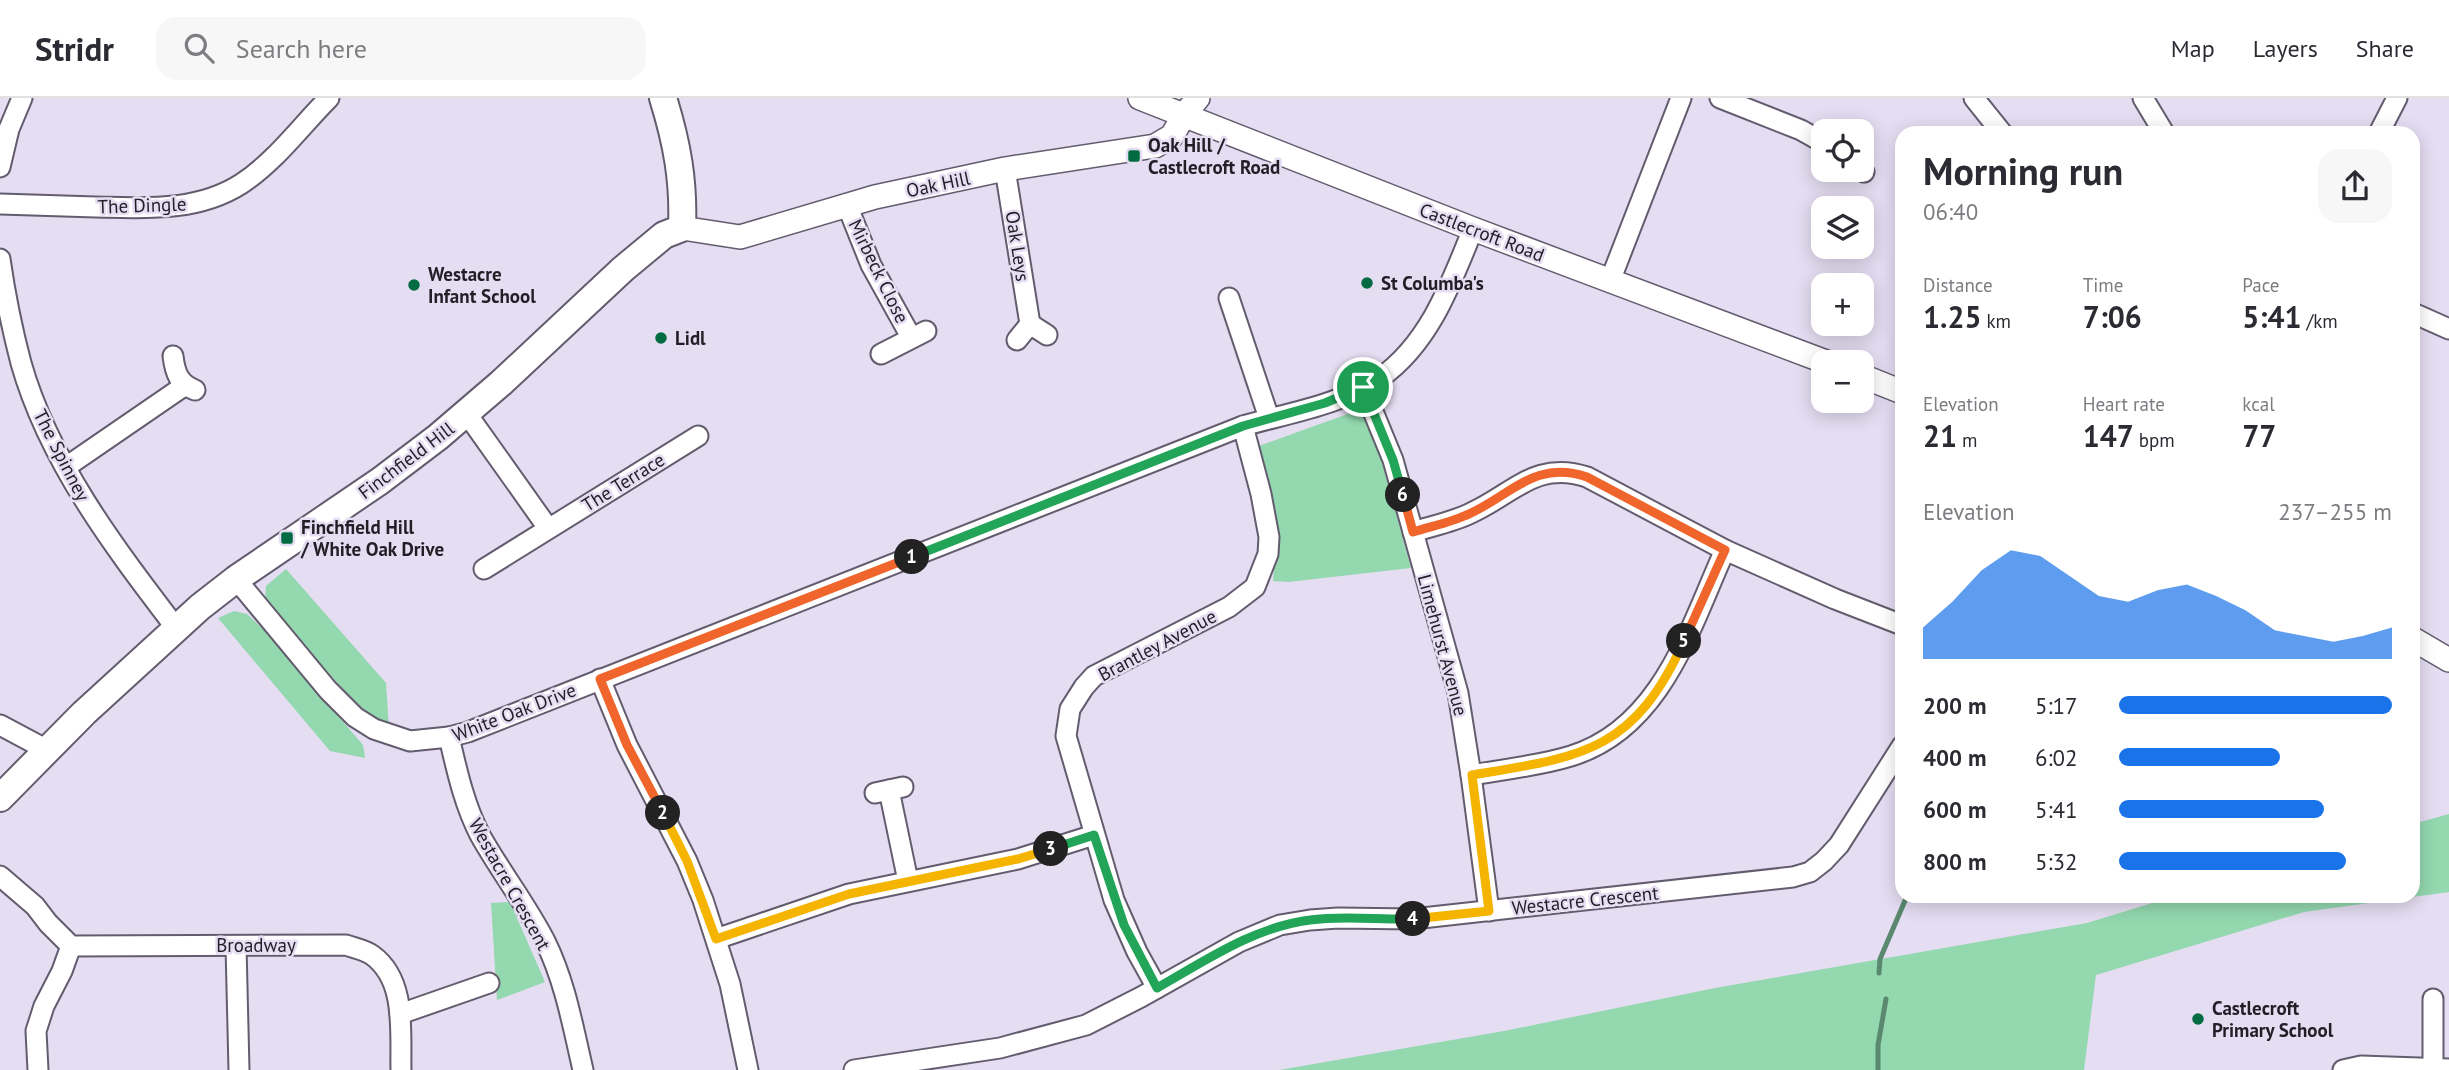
<!DOCTYPE html>
<meta charset="utf-8">
<style>
:root{--surface:#fff;--page:#f7f7f7;--text:#2b2b33;--muted:#7c7c81;--line:#e1e1e2;--accent:#1a73e8}
body{margin:0;font-family:"PT Sans",sans-serif;background:var(--page);color:var(--text);height:100vh;display:flex;flex-direction:column;font-size:26px;white-space:nowrap}
*{box-sizing:border-box;margin:0}
p{font-size:23px;color:var(--muted)}
.icon{flex:none;width:38px;height:38px;fill:none;stroke:currentColor;stroke-width:2;stroke-linecap:round;stroke-linejoin:round}
.map{position:relative;flex:1;overflow:hidden}
.sheet{position:absolute;left:1895px;top:28px;width:525px;height:777px;display:flex;flex-direction:column;background:var(--surface);border-radius:21px;box-shadow:0 4px 18px #0003}
.sheet>*{flex:none}
.controls{position:absolute;left:1811px;top:21px;display:grid;gap:14px}
.controls a{display:grid;place-items:center;width:63px;height:63px;border-radius:14px;background:var(--surface);box-shadow:0 4px 18px #0003;font-size:35px}
.pin{position:absolute;display:grid;place-items:center;width:60px;height:60px;color:#fff;margin:-30px;border:4px solid #fff;border-radius:50%;box-shadow:0 2px 7px #0007}
.km{position:absolute;width:35px;height:35px;margin:-18px;border-radius:50%;background:#222;color:#fff;font-size:19px;line-height:35px;text-align:center}
.round{display:grid;place-items:center;flex:none;width:74px;height:74px;border-radius:21px;background:var(--page)}
.summary{display:flex;align-items:center;justify-content:space-between;height:119px;padding:0 28px}
h1{font-size:38px;font-weight:700;line-height:52px}
.metrics{display:grid;grid-template-columns:repeat(3,1fr);gap:10px;height:119px;padding:7px 28px}
.metrics div{display:grid;align-content:center}
.metrics b{font-size:30px;font-weight:700}
.metrics small{font-size:19px;font-weight:400}
.metrics p{font-size:19px}
.chart{height:196px;padding:14px 28px}
.chart p{display:flex;justify-content:space-between}
.chart svg{width:100%;height:126px;margin-top:7px;fill:var(--accent);opacity:.7}
ul{padding:0 28px;list-style:none;font-size:23px}
li{display:grid;grid-template-columns:112px 84px 1fr;align-items:center;height:52px}
li i{height:18px;border-radius:9px;background:var(--accent)}
header{display:flex;align-items:center;gap:42px;box-sizing:border-box;height:98px;padding:0 35px;background:var(--surface);border-bottom:2px solid var(--line)}
header strong{font-size:33px}
nav{display:flex;gap:38px;margin-inline-start:auto;font-size:24px}
.search{width:490px;height:63px;background:var(--page);display:flex;align-items:center;gap:18px;box-sizing:border-box;padding:0 24px;border-radius:21px;color:var(--muted);font-size:26px}
.map>svg:first-child{display:block}
</style>
<header>
<strong>Stridr</strong>
<div class="search"><svg class="icon" aria-label="search" viewBox="0 0 24 24"><circle cx="10" cy="10" r="6"/><path d="M15 15l6 6"/></svg>Search here</div>
<nav><a>Map</a><a>Layers</a><a>Share</a></nav>
</header>
<div class="map">
<svg width="2449" height="972" viewBox="0 0 2449 972">
<rect width="100%" height="100%" fill="#e5ddf2"/>
<g fill="#93d8af">
<path d="M 1367,309 L 1411,470 L 1288,484 L 1273,483 L 1276,446 L 1253,350 Z"/>
<path d="M 286,471 L 386,585 L 389,630 L 360,611 L 265,502 L 266,488 Z"/>
<path d="M 234,513 L 247,516 L 265,533 L 363,647 L 365,660 L 330,653 L 218,520 Z"/>
<path d="M 2449,716 L 2449,794 L 2304,814 L 2096,877 L 2084,972 L 1279,972 L 1504,933 L 1715,890 L 2087,825 L 2175,798 L 2413,798 L 2413,726 Z"/>
<path d="M 510,804 L 545,884 L 497,902 L 491,805 Z"/>
</g>
<g fill="none" stroke-linecap="round" stroke-linejoin="round">
<g stroke="#5a8970" stroke-width="5">
<path d="M 1879,875 L 1880,861 L 1907,798"/>
<path d="M 1878,972 L 1878,947 L 1886,901"/>
</g>
<g stroke="#635c6e" stroke-width="23">
<g id="minor">
<path d="M 1720,0 L 1801,32 L 1824,45"/>
<path d="M 1974,0 L 2002,35"/>
<path d="M 2143,0 L 2164,35"/>
<path d="M 2379,35 L 2397,0"/>
<path d="M 0,69 L 9,31 L 22,0"/>
<path d="M 1005,71 L 1030,226"/>
<path d="M 1862,72 L 1864,74"/>
<path d="M 0,106 C 32,107 64,108 96,109 C 146,110 197,114 241,86 C 275,64 301,28 329,0"/>
<path d="M 847,107 L 871,167 L 911,239"/>
<path d="M 0,161 C 5,196 12,231 21,265 C 49,364 115,450 176,530"/>
<path d="M 1610,183 L 1681,0"/>
<path d="M 1229,200 L 1269,320"/>
<path d="M 2413,215 L 2449,231"/>
<path d="M 1017,242 L 1030,226 L 1047,237"/>
<path d="M 881,256 L 926,233"/>
<path d="M 173,258 C 175,275 179,286 195,292"/>
<path d="M 1363,289 L 1393,362 L 1458,595 L 1471,677 L 1489,813"/>
<path d="M 467,316 L 548,430"/>
<path d="M 66,369 L 184,288"/>
<path d="M 1413,434 C 1432,428 1453,424 1471,415 C 1513,396 1536,362 1587,379 L 1725,452 L 1835,501 L 1902,527"/>
<path d="M 484,471 L 698,338"/>
<path d="M 236,481 L 328,592 L 355,619 L 374,631 L 410,643 L 449,639 L 468,634 L 1243,328 C 1288,315 1341,307 1380,280 C 1430,245 1451,185 1473,131"/>
<path d="M 600,581 L 627,647 L 687,763 L 703,802 L 730,886 L 748,972"/>
<path d="M 0,627 L 47,652"/>
<path d="M 449,639 C 457,673 464,706 480,737 C 500,773 526,806 545,843 C 565,883 573,929 583,972"/>
<path d="M 1471,677 C 1505,671 1539,668 1571,658 C 1662,630 1690,529 1725,452"/>
<path d="M 889,692 L 908,783"/>
<path d="M 875,695 L 903,689"/>
<path d="M 0,778 L 35,808 L 48,825 L 71,848 L 346,847 C 354,850 365,852 372,857 C 407,882 400,934 401,972"/>
<path d="M 716,841 L 849,796 L 1018,761 L 1094,737"/>
<path d="M 236,848 L 239,972"/>
<path d="M 1157,890 L 1137,854 L 1114,802 L 1066,638 L 1070,611 L 1084,589 L 1094,578 L 1229,509 L 1255,489 L 1268,456 L 1269,439 L 1261,396 L 1243,328"/>
<path d="M 400,916 L 489,885"/>
<path d="M 38,972 L 36,933 L 44,908 L 62,873 L 71,848"/>
<path d="M 854,972 L 1000,950 L 1086,927 L 1141,899 L 1239,844 L 1280,827 L 1310,822 L 1338,820 L 1413,821 L 1793,779 L 1810,774 L 1824,763 L 1839,747 L 1902,648"/>
<path d="M 2343,972 L 2361,968 L 2449,971"/>
<path d="M 2433,972 L 2433,901"/>
</g>
</g>
<g stroke="#635c6e" stroke-width="26">
<g id="tertiary">
<path d="M 1140,0 L 1473,131 L 1826,264"/>
<path d="M 682,130 L 740,139 L 875,99 L 1005,71 L 1155,48 L 1172,38 L 1184,17 L 1198,0"/>
<path d="M 1862,278 L 1902,294"/>
<path d="M 2413,541 L 2449,562"/>
</g>
</g>
<g stroke="#635c6e" stroke-width="30">
<path id="secondary" d="M 0,700 L 84,615 L 200,509 L 236,481 L 380,383 L 438,339 L 501,285 L 623,171 L 664,137 L 682,130 C 684,83 677,45 663,0"/>
</g>
<use href="#minor" stroke="#fff" stroke-width="19"/>
<use href="#tertiary" stroke="#fff" stroke-width="23"/>
<use href="#secondary" stroke="#fff" stroke-width="26"/>
</g>
<g fill="none" stroke-linecap="round" stroke-linejoin="round">
<g stroke="#fff" stroke-width="14">
<path id="split-1" d="M 912,459 L 1243,328 L 1325,305 L 1363,289"/>
</g>
<g stroke="#fff" stroke-width="14">
<path id="split-2" d="M 663,715 L 627,647 L 600,581 L 912,459"/>
</g>
<g stroke="#fff" stroke-width="14">
<path id="split-3" d="M 663,715 L 687,763 L 716,841 L 849,796 L 1018,761 L 1051,751"/>
</g>
<g stroke="#fff" stroke-width="14">
<path id="split-4" d="M 1051,751 L 1094,737 L 1124,827 L 1157,890 C 1205,863 1254,829 1310,822 C 1343,817 1379,822 1413,821"/>
</g>
<g stroke="#fff" stroke-width="14">
<path id="split-5" d="M 1413,821 L 1489,813 L 1472,677 C 1582,659 1634,654 1684,543"/>
</g>
<g stroke="#fff" stroke-width="14">
<path id="split-6" d="M 1403,397 L 1413,434 C 1432,428 1453,424 1471,415 C 1513,395 1536,362 1587,379 L 1725,452 L 1684,543"/>
</g>
<g stroke="#fff" stroke-width="14">
<path id="split-7" d="M 1363,289 L 1393,362 L 1403,397"/>
</g>
<use href="#split-1" stroke="#22a559" stroke-width="9"/>
<use href="#split-2" stroke="#f0652b" stroke-width="9"/>
<use href="#split-3" stroke="#f5b400" stroke-width="9"/>
<use href="#split-4" stroke="#22a559" stroke-width="9"/>
<use href="#split-5" stroke="#f5b400" stroke-width="9"/>
<use href="#split-6" stroke="#f0652b" stroke-width="9"/>
<use href="#split-7" stroke="#22a559" stroke-width="9"/>
</g>
<g fill="#026b42" stroke="#e5ddf2" stroke-width="2.5">
<rect x="1127" y="51" width="14" height="14" rx="3.5"/>
<circle cx="1367" cy="185" r="7"/>
<circle cx="414" cy="187" r="7"/>
<circle cx="661" cy="240" r="7"/>
<rect x="280" y="433" width="14" height="14" rx="3.5"/>
<circle cx="2198" cy="921" r="7"/>
</g>
<g text-anchor="middle" stroke-width="5" stroke-linejoin="round" paint-order="stroke">
<g font-size="19" font-weight="bold" fill="#211e26" stroke="#e5ddf2" text-anchor="start">
<text x="1148" y="54">Oak Hill /<tspan x="1148" dy="22">Castlecroft Road</tspan></text>
<text x="428" y="183">Westacre<tspan x="428" dy="22">Infant School</tspan></text>
<text x="1381" y="192">St Columba's</text>
<text x="675" y="247">Lidl</text>
<text x="301" y="436">Finchfield Hill<tspan x="301" dy="22">/ White Oak Drive</tspan></text>
<text x="2212" y="917">Castlecroft<tspan x="2212" dy="22">Primary School</tspan></text>
</g>
<g font-size="19" fill="#211e26" stroke="#e5ddf2">
<text transform="translate(938 86) rotate(-12)" y="7">Oak Hill</text>
<text transform="translate(142 107) rotate(-2)" y="7">The Dingle</text>
<text transform="translate(1482 134) rotate(21)" y="7">Castlecroft Road</text>
<text transform="translate(1018 148) rotate(81)" y="7">Oak Leys</text>
<text transform="translate(879 173) rotate(64)" y="7">Mirbeck Close</text>
<text transform="translate(62 357) rotate(63)" y="7">The Spinney</text>
<text transform="translate(406 362) rotate(-37)" y="7">Finchfield Hill</text>
<text transform="translate(623 384) rotate(-32)" y="7">The Terrace</text>
<text transform="translate(1157 547) rotate(-28)" y="7">Brantley Avenue</text>
<text transform="translate(1443 547) rotate(75)" y="7">Limehurst Avenue</text>
<text transform="translate(514 614) rotate(-21)" y="7">White Oak Drive</text>
<text transform="translate(510 786) rotate(61)" y="7">Westacre Crescent</text>
<text transform="translate(1585 802) rotate(-6)" y="7">Westacre Crescent</text>
<text x="256" y="854">Broadway</text>
</g>
</g>
</svg>
<div class="controls">
<a><svg class="icon" aria-label="locate" viewBox="0 0 24 24"><circle cx="12" cy="12" r="6"/><path d="M12 2v4M12 18v4M2 12h4M18 12h4"/></svg></a>
<a><svg class="icon" aria-label="layers" viewBox="0 0 24 24"><path d="M12 4l9 5-9 5-9-5zM3 14l9 5 9-5"/></svg></a>
<a>+</a>
<a>−</a>
</div>
<div class="pin" style="left:1363px;top:289px;background:#1e9e55"><svg class="icon" aria-label="arrive" viewBox="0 0 24 24"><path d="M6 21V4h12l-3 4 3 4H6"/></svg></div>
<b class="km" style="left:912px;top:459px">1</b>
<b class="km" style="left:663px;top:715px">2</b>
<b class="km" style="left:1051px;top:751px">3</b>
<b class="km" style="left:1413px;top:821px">4</b>
<b class="km" style="left:1684px;top:543px">5</b>
<b class="km" style="left:1403px;top:397px">6</b>
<section class="sheet">
<div class="summary"><div><h1>Morning run</h1><p>06:40</p></div><a class="round"><svg class="icon" aria-label="share" viewBox="0 0 24 24"><path d="M12 15V3M7 8l5-5 5 5M5 13v7h14v-7"/></svg></a></div>
<div class="metrics">
<div><p>Distance</p><b>1.25<small> km</small></b></div>
<div><p>Time</p><b>7:06</b></div>
<div><p>Pace</p><b>5:41<small> /km</small></b></div>
</div>
<div class="metrics">
<div><p>Elevation</p><b>21<small> m</small></b></div>
<div><p>Heart rate</p><b>147<small> bpm</small></b></div>
<div><p>kcal</p><b>77</b></div>
</div>
<div class="chart"><p><span>Elevation</span>237–255 m</p>
<svg viewBox="0 0 160 44" preserveAspectRatio="none"><path d="M0 44V33L10 24L20 13L30 6L40 8L50 15L60 22L70 24L80 20L90 18L100 22L110 27L120 34L130 36L140 38L150 36L160 33V44z"/></svg>
</div>
<ul>
<li><b>200 m</b>5:17<i style="width:100%"></i></li>
<li><b>400 m</b>6:02<i style="width:59%"></i></li>
<li><b>600 m</b>5:41<i style="width:75%"></i></li>
<li><b>800 m</b>5:32<i style="width:83%"></i></li>
</ul>
</section>
</div>
